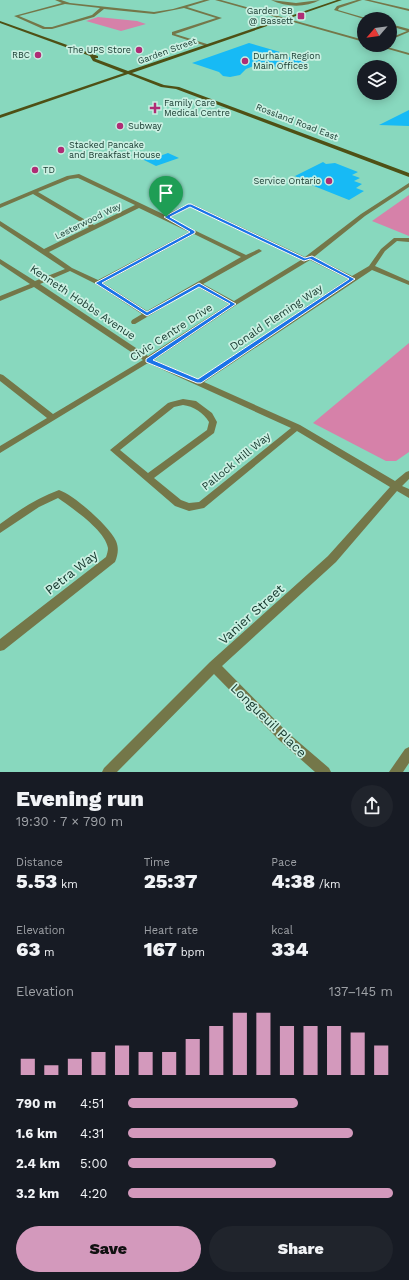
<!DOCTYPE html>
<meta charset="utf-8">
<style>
:root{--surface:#171b24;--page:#20242c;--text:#f1f3f6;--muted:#9ea1a6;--accent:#d399bc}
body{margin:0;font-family:"Work Sans",sans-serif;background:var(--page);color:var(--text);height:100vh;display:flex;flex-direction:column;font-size:15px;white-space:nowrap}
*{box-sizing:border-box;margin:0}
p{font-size:13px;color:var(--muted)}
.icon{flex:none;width:22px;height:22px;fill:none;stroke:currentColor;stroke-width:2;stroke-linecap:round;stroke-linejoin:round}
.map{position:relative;height:772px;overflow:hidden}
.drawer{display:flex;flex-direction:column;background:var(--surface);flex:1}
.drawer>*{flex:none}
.needle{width:26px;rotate:242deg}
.controls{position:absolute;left:357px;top:12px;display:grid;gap:8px}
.controls a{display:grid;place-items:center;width:40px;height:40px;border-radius:50%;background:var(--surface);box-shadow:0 2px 10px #0003;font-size:20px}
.pin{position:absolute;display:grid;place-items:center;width:34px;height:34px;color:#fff;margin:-41px -17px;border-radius:50% 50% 50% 0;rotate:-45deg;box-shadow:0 0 4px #0007}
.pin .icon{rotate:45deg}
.round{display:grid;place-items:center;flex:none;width:42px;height:42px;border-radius:21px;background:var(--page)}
.head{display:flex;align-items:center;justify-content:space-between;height:68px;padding:0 16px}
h1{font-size:22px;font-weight:800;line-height:30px}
.metrics{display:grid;grid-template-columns:repeat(3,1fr);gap:6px;height:68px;padding:4px 16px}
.metrics div{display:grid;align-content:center}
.metrics b{font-size:20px;font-weight:800}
.metrics small{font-size:11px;font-weight:400}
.metrics p{font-size:11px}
.chart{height:112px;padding:8px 16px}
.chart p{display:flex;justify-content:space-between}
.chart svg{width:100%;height:72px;margin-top:4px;stroke:var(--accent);stroke-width:6}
.button{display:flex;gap:8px;margin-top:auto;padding:8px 16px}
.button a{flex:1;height:46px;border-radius:24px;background:var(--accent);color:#111;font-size:16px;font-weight:800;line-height:46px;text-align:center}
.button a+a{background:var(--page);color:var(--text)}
ul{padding:0 16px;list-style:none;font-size:13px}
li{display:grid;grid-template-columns:64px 48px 1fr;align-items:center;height:30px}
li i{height:10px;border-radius:5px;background:var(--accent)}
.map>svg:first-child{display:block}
</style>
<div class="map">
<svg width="409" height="772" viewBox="0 0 409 772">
<rect width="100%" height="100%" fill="#88d8be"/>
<g fill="#d681a9">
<path d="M 98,17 L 137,21 L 146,24 L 121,31 L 86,21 Z"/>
<path d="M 409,195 L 409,236 L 372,221 Z"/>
<path d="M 409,343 L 409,452 L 396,461 L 386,461 L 313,423 Z"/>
</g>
<g fill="#17baf5">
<path d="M 249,43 L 280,52 L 277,54 L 308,62 L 290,71 L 261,63 L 246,69 L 240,75 L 230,77 L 223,76 L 219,72 L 192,63 Z"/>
<path d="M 409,110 L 409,126 L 379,125 Z"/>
<path d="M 168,153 L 179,158 L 156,166 L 142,159 L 152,155 L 157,157 Z"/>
<path d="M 323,162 L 326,164 L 335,163 L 358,172 L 352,175 L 360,178 L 354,181 L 362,184 L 356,188 L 364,191 L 349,200 L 299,180 L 301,179 L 295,176 Z"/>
</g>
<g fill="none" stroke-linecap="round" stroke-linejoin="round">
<g fill="#747749" fill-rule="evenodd">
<path d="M 55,0 L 61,0 L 70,3 L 154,12 L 173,9 L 204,0 L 210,0 L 187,7 L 222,18 L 175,34 L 207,44 L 206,46 L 172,35 L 172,32 L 216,18 L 184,8 L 154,14 L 104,9 L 94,17 L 52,29 L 43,29 L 14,16 L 62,3 ZM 65,4 L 100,8 L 92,15 L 52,27 L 45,27 L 19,16 Z"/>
<path d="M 215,0 L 221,0 L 364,40 L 364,42 Z"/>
<path d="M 271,0 L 296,3 L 320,0 C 305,8 286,7 271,0 Z"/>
<path d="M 357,0 L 362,0 L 339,8 L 338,10 L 369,19 L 364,19 L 334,10 L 337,6 Z"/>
<path d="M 364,0 L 370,0 L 409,9 L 409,11 Z"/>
<path d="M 390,24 L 409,29 L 409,32 L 390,40 L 390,38 L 407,31 L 390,26 Z"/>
<path d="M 374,45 L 380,45 L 409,53 L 409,55 Z"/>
<path d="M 79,174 L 165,215 L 188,204 L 192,204 L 305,257 L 361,214 L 409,183 L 409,187 L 365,216 L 314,257 L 352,276 L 369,266 L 381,249 L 394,238 L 409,238 L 409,242 L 397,241 L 385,251 L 375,266 L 409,281 L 409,285 L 372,270 L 204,382 L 300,425 L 395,481 L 406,472 L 409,471 L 409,479 L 402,486 L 409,489 L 409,498 L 397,491 L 336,562 L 222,666 L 287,732 L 329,768 L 331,772 L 315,772 L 279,740 L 214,674 L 117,772 L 102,772 L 104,768 L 210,662 L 328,556 L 390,487 L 297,431 L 204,508 L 189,511 L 175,506 L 110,450 L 168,403 L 171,402 L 183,399 L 196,401 L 212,413 L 217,422 L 214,433 L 154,478 L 181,500 L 189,503 L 199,502 L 291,428 L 148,363 L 0,453 L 0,446 L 47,418 L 0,381 L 0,374 L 3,375 L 53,414 L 143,360 L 34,287 L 0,301 L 0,296 L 30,284 L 0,264 L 0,259 L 35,281 L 65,269 L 0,226 L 0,221 L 44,249 L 89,227 L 33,194 L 0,208 L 0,204 L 67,176 ZM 78,178 L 135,205 L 94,225 L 38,192 L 70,179 ZM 190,207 L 301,260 L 234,301 L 203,284 L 262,251 L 259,249 L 246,255 L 169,218 ZM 139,208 L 189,232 L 98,280 L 72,268 L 49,252 ZM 194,234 L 241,257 L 147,311 L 103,283 ZM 310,260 L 348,279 L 198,379 L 154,360 L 236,305 ZM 70,271 L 96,284 L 142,314 L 132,320 L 131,322 L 132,324 L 135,324 L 198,287 L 229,304 L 148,356 L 40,284 ZM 183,405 C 193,406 204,413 209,422 L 207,430 L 148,473 L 120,450 L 174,407 Z"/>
<path d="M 59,490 C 74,495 109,526 116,541 C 119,548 118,555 115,562 L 4,650 L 0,651 L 0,639 L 106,557 C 107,554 108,551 108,548 C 105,530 72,508 58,498 L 39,507 L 0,533 L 0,524 C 19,510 37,498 59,490 Z"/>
<path d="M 409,747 L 409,763 L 403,772 L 389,772 L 405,749 Z"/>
</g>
<path fill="#4e5015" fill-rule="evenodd" d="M 337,0 L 342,0 L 132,73 L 164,85 L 179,87 L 409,173 L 409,177 L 176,89 L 161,87 L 128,74 L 0,118 L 0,115 L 124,73 L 93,61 L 90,56 L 0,23 L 0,21 L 98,56 L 98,58 L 95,58 L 96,59 L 128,71 Z"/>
</g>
<path fill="#1a73e8" stroke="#fff" fill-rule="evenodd" d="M 188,204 L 191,204 L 305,258 L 312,256 L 355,279 L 201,383 L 197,383 L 146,362 L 146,359 L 230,304 L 199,287 L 147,316 L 95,283 L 190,232 L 164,217 ZM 190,207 L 304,261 L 310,259 L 349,279 L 198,379 L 153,360 L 236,304 L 199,283 L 147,312 L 102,283 L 195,233 L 195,231 L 170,217 Z"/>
<g fill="#af2c75" stroke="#caf0e2" stroke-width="1.5">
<rect x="297" y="12" width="8" height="8" rx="2"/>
<circle cx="139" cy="50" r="4"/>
<circle cx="38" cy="55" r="4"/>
<circle cx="245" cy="61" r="4"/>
<path d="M153 102h4v4h4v4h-4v4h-4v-4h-4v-4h4z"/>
<circle cx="120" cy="126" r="4"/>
<circle cx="61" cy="150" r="4"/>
<circle cx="35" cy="170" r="4"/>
<circle cx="329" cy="181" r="4"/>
</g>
<g text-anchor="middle" stroke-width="3.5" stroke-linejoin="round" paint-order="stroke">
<g font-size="9" fill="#16382e" stroke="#caf0e2" text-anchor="start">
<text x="293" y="14" text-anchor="end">Garden SB<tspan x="293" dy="10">@ Bassett</tspan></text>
<text x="131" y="53" text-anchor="end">The UPS Store</text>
<text x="30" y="58" text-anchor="end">RBC</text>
<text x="253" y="59">Durham Region<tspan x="253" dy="10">Main Offices</tspan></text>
<text x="164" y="106">Family Care<tspan x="164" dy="10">Medical Centre</tspan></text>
<text x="128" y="129">Subway</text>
<text x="69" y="148">Stacked Pancake<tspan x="69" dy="10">and Breakfast House</tspan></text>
<text x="43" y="173">TD</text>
<text x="321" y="184" text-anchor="end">Service Ontario</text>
</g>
<g font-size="9" fill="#16382e" stroke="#caf0e2">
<text transform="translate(167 51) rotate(-20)" y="3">Garden Street</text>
<text transform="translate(297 122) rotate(21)" y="3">Rossland Road East</text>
<text transform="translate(88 221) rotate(-26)" y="3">Lesterwood Way</text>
</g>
<g font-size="11" fill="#16382e" stroke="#caf0e2">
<text transform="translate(83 302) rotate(34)" y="4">Kenneth Hobbs Avenue</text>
<text transform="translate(276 317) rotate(-34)" y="4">Donald Fleming Way</text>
<text transform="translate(171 332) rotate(-33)" y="4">Civic Centre Drive</text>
<text transform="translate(236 461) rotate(-39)" y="4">Pallock Hill Way</text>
</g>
<g font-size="13" fill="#16382e" stroke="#caf0e2">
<text transform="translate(71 572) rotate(-38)" y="5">Petra Way</text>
<text transform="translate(251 614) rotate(-42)" y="5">Vanier Street</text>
<text transform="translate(269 720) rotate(44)" y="5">Longueuil Place</text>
</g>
</g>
</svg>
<div class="controls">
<a><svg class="needle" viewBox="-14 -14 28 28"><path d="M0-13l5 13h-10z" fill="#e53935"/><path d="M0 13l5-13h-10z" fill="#9ea1a6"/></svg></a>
<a><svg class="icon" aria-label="layers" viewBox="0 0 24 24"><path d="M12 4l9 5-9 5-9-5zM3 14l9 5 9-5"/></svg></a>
</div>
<div class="pin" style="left:166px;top:217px;background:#1e9e55"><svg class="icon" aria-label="arrive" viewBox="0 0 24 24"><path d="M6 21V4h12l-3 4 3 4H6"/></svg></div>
</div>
<section class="drawer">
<div class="head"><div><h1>Evening run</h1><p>19:30 · 7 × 790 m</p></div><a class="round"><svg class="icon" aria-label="share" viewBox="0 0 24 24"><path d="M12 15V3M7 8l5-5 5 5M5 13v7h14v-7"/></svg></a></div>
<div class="metrics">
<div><p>Distance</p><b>5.53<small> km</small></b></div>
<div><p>Time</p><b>25:37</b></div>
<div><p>Pace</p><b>4:38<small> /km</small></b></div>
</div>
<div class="metrics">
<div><p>Elevation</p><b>63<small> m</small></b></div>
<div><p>Heart rate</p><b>167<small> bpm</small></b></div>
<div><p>kcal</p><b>334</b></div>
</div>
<div class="chart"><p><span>Elevation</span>137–145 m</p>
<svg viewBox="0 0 160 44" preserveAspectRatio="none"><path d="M5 44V34M15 44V38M25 44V34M35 44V30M45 44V26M55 44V30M65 44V30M75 44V22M85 44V14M95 44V6M105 44V6M115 44V14M125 44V14M135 44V14M145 44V18M155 44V26"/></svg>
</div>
<ul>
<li><b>790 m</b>4:51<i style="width:64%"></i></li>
<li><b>1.6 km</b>4:31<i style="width:85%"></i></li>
<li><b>2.4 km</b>5:00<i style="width:56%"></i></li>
<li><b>3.2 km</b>4:20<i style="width:100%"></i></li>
</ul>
<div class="button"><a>Save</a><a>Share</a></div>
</section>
